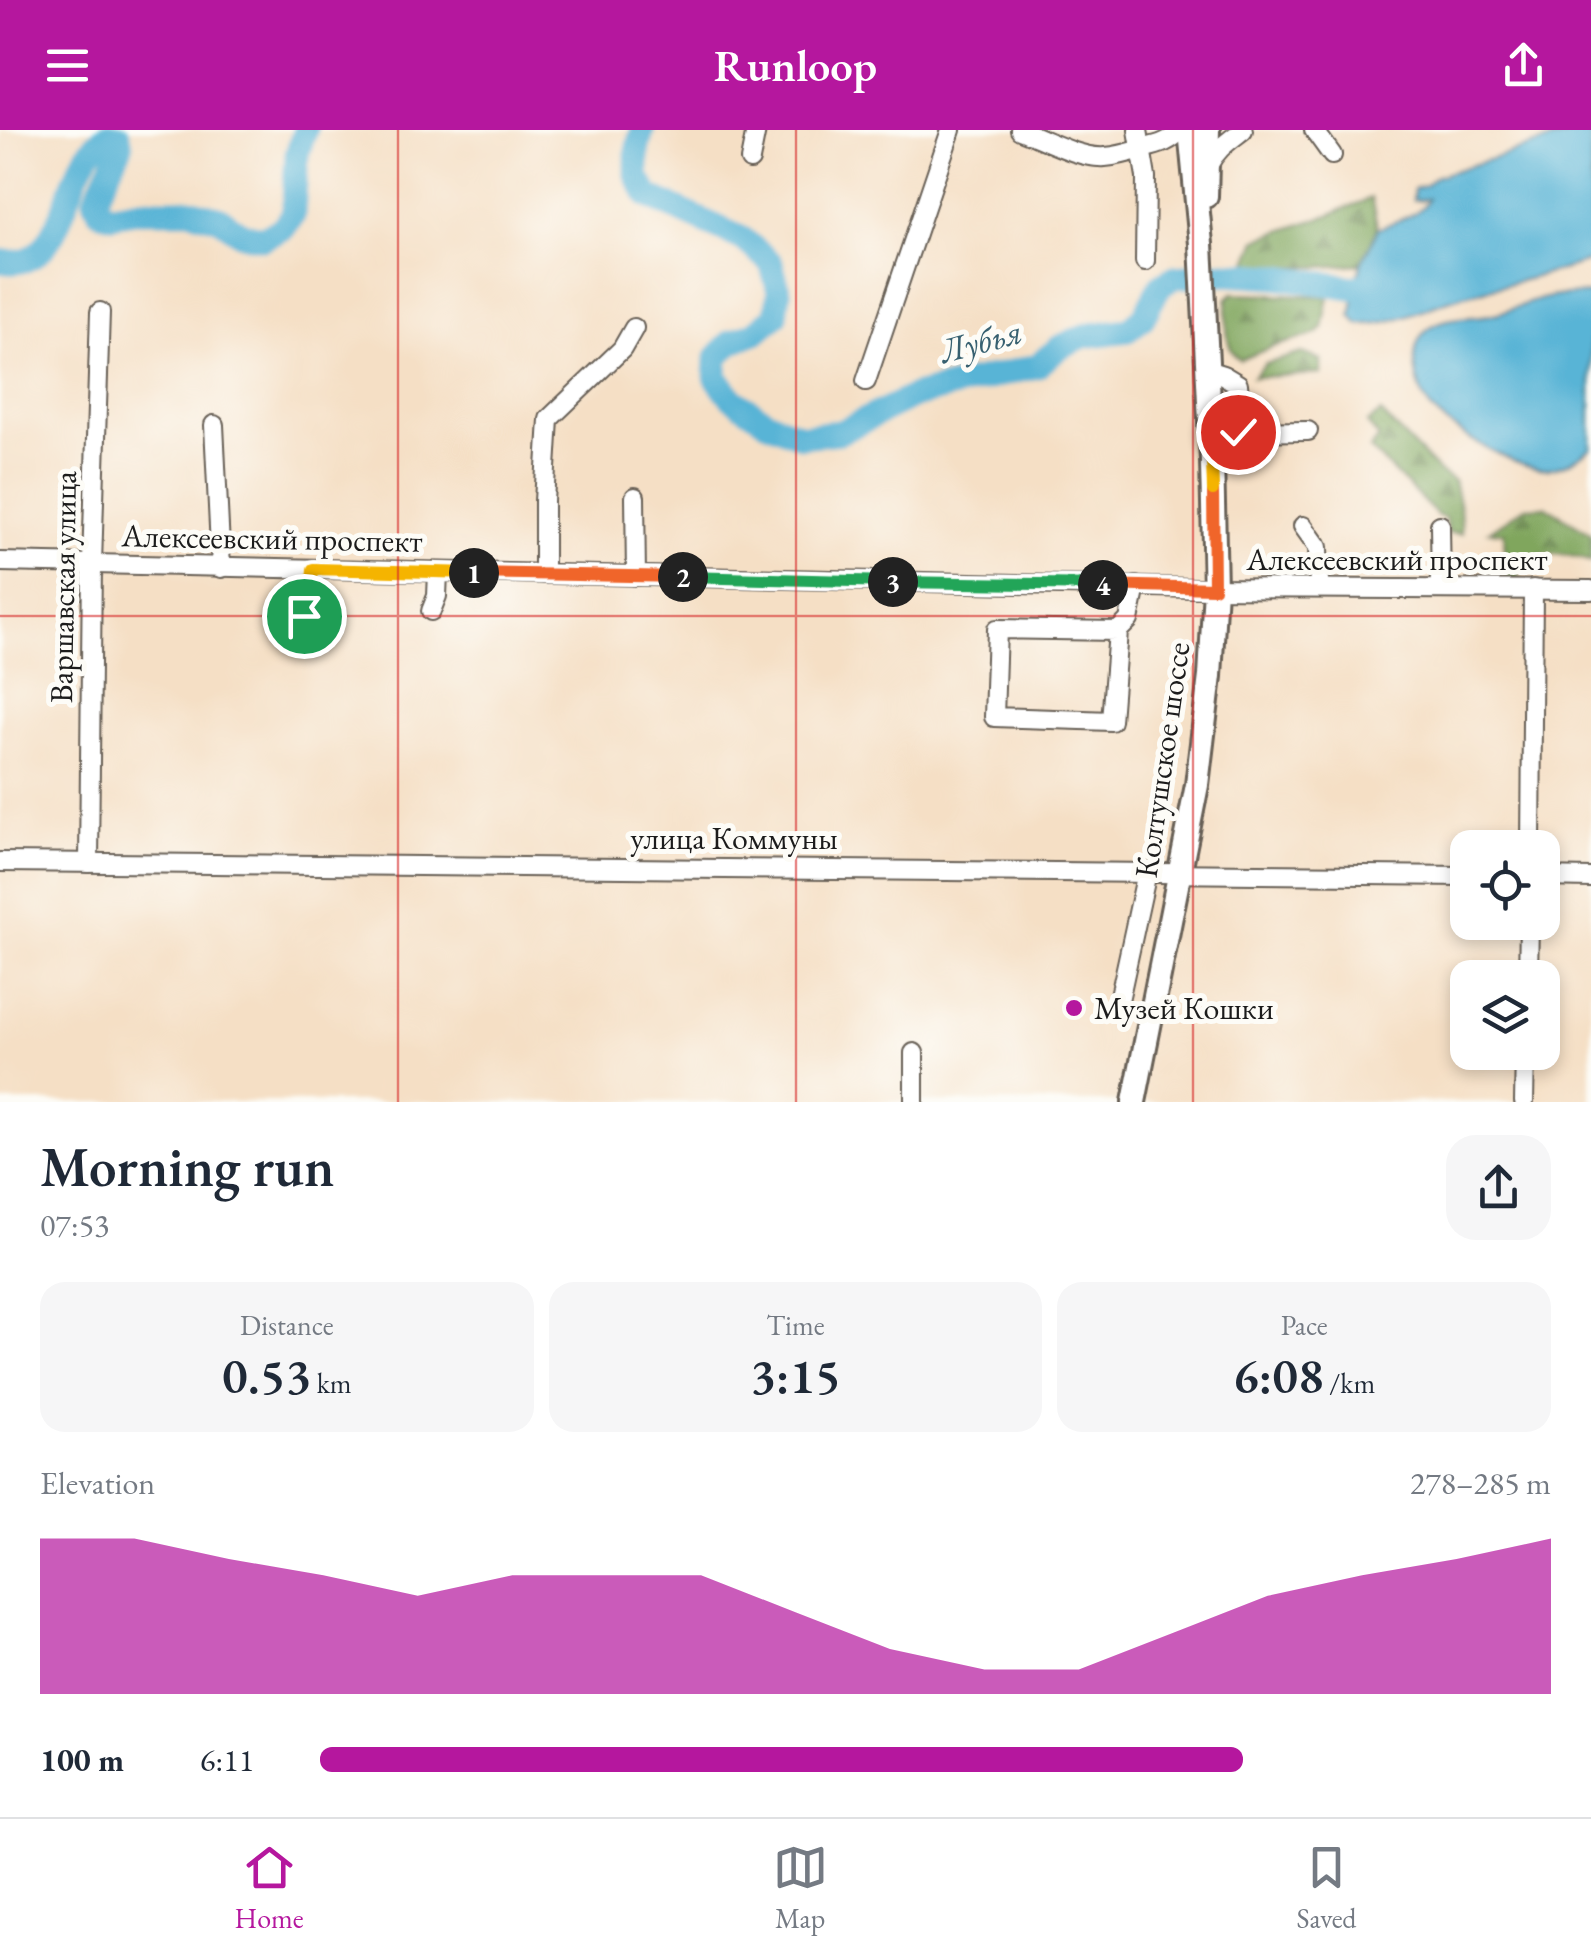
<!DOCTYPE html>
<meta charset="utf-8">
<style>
:root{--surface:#fff;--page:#f6f6f7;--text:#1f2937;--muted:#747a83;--line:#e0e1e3;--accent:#b5179e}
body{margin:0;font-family:"EB Garamond",serif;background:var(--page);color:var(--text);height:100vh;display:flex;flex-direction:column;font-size:38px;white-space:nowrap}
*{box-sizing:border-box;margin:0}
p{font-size:32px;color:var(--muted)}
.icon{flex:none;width:55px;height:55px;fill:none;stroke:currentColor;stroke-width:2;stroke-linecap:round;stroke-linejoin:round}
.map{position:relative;height:972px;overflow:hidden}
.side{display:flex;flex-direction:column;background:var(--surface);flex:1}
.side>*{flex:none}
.controls{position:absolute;left:1450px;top:700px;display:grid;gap:20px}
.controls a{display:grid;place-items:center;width:110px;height:110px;border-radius:20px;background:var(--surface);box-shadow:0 5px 15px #0003;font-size:50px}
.pin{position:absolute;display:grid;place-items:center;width:85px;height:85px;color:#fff;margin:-42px;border:5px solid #fff;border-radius:50%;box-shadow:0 2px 10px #0007}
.km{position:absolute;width:50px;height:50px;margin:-25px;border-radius:50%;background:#222;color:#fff;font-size:28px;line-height:50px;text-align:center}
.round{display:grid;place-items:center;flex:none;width:105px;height:105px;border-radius:30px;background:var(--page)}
.head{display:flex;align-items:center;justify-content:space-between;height:170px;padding:0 40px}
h1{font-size:55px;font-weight:600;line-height:75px}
.metrics{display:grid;grid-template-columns:repeat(3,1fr);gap:15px;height:170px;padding:10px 40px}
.metrics div{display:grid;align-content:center;border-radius:25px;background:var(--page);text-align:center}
.metrics b{font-size:50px;font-weight:600}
.metrics small{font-size:28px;font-weight:400}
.metrics p{font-size:28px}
.chart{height:280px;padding:20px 40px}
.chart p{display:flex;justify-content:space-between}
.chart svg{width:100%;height:180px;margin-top:10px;fill:var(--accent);opacity:.7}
ul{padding:0 40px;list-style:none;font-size:32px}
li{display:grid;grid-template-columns:160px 120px 1fr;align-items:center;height:75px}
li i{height:25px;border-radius:12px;background:var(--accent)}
header{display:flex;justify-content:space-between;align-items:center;height:130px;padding:0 40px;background:var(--accent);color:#fff;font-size:45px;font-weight:600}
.tab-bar{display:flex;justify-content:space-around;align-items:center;height:140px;border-top:2px solid var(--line);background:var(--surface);font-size:28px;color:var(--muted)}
.tab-bar a{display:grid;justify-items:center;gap:5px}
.tab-bar .active{color:var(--accent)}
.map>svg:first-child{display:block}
</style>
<header><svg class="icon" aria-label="menu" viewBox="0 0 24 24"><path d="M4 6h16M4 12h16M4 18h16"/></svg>Runloop<svg class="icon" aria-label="share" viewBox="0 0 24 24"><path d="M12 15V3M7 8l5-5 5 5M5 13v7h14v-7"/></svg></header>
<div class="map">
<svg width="1591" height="972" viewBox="0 0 1591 972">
<defs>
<pattern id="forest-firs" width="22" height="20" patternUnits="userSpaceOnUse" patternTransform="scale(2.5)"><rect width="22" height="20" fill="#80a65d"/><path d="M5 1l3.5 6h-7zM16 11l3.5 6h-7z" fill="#68864c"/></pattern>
</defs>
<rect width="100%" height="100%" fill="#fdfcf7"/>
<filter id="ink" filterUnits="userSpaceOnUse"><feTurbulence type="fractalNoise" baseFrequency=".01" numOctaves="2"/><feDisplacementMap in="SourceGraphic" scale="20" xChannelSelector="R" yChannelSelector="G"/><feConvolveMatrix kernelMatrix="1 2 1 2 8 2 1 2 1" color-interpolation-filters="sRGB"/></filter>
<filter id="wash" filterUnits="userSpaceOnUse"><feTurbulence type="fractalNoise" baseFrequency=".0048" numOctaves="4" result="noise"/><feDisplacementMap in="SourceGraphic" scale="40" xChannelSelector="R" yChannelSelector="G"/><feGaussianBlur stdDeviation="2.25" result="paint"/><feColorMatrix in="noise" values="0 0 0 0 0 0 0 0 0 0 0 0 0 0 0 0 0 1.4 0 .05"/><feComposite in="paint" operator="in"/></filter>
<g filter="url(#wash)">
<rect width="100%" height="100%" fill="#f5dfc5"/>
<g fill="url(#forest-firs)" stroke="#4e613c" stroke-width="2.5">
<path d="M 1371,68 L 1378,99 L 1361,134 L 1319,137 L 1246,137 L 1257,109 L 1329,85 Z"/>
<path d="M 1233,163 L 1329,166 L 1323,198 L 1317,204 L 1272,217 L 1240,230 C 1222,217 1228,190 1227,169 Z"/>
<path d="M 1302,223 L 1321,230 L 1321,244 L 1253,247 L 1265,234 Z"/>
<path d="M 1381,283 L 1439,342 L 1454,351 L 1460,377 L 1462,403 L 1447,403 L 1445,388 L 1438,386 L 1370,319 L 1379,308 L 1367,293 Z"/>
<path d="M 1546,376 L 1591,404 L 1591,432 C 1567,423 1541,419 1520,434 L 1518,451 L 1506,452 L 1504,402 L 1489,401 L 1525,377 Z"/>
</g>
<g fill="#58b4d6" stroke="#3a6879" stroke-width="2.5">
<path d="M 1583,0 L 1591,0 L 1591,131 C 1546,146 1500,155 1455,168 C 1424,177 1391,197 1358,194 L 1351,185 L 1361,134 L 1378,99 C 1395,90 1420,86 1428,69 L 1413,70 L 1414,59 L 1426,55 L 1434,47 Z"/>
<path d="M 1591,164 L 1591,318 C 1579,327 1566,336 1550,338 C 1521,342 1456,303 1435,283 C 1418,267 1407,225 1422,205 C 1438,183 1471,190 1494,184 C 1511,180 1528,172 1545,168 C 1560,164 1576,165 1591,164 Z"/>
</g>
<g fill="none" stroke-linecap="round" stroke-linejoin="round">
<g stroke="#58b4d6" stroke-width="25">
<path d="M 642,0 L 637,21 L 637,46 L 648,66 L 743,109 L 771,133 L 779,162 L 776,185 L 756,202 L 731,212 L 717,227 L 716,247 L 731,267 L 766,291 L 801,306 L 840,302 L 914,266 L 1037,236 L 1060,217 L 1084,206 L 1128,200 L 1143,188 L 1160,156 L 1175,147 L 1226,143 L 1273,146 L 1356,158 L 1383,145"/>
<path d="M 0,131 C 72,145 58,31 108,5 L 119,7 L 121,16 L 95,70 L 100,82 L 112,85 L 140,80 L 190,80 L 221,89 L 242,104 L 263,108 L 281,99 L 293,85 L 297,24 L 305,0"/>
</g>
</g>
</g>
<g filter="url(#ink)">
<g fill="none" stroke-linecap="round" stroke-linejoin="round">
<g stroke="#686057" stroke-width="22">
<g id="minor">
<path d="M 1020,0 C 1044,9 1080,29 1105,27 C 1119,26 1132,22 1145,18 C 1159,15 1172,11 1180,0"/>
<path d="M 1138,0 L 1146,47 L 1145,131"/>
<path d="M 1314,0 L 1332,25"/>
<path d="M 750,30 L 756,0"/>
<path d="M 1208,36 C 1216,19 1229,11 1243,0"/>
<path d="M 1207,240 L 1223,245 L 1238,254 C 1242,300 1246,298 1212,331"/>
<path d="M 866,251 L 951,0"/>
<path d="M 214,295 L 221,438"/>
<path d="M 1238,302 L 1308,301"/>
<path d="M 635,367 L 636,446"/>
<path d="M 1440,395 L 1441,459"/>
<path d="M 1303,396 L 1318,417 L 1319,458"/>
<path d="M 0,432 L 1196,458 L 1591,460"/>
<path d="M 544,444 L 544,371 L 549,289 L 622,219 L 634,198"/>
<path d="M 431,481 L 437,466 L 438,442"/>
<path d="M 304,486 C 304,470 313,456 313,439"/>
<path d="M 1118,501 L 997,499 L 994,587 L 1111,591 L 1118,501 L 1129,490 L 1136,456"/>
<path d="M 1531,718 L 1533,459"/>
<path d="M 0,732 L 1468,746"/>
<path d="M 89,733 L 92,434 L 100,182"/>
<path d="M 1542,747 L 1591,748"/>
<path d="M 1528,848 L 1529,792"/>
<path d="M 1118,875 L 1147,742"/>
<path d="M 914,972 L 914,923"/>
<path d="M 1524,972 L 1525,922"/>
</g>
</g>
<g stroke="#686057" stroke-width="28">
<g id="major">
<path d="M 1206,66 L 1208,0"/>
<path d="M 1134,972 L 1197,655 L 1210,546 L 1215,458 L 1212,331 L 1201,114 L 1190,0"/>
</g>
</g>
<use href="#minor" stroke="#fff" stroke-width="18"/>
<use href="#major" stroke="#fff" stroke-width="22"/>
</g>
</g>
<g fill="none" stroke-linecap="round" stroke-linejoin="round" filter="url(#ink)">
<g stroke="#fff" stroke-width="20">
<path id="split-1" d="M 304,486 C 304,469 313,456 313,439 L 474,443"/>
</g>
<g stroke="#fff" stroke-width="20">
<path id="split-2" d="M 474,443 L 683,447"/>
</g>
<g stroke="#fff" stroke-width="20">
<path id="split-3" d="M 683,447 L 893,452"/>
</g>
<g stroke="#fff" stroke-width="20">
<path id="split-4" d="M 893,452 L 1103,455"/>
</g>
<g stroke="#fff" stroke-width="20">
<path id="split-5" d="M 1103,455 L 1214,458 L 1213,360"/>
</g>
<g stroke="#fff" stroke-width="20">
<path id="split-6" d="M 1213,360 L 1212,331 L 1236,308 L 1238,302"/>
</g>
<use href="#split-1" stroke="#f5b400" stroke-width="12"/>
<use href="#split-2" stroke="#f0652b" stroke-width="12"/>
<use href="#split-3" stroke="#22a559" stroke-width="12"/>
<use href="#split-4" stroke="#22a559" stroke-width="12"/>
<use href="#split-5" stroke="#f0652b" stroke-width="12"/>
<use href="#split-6" stroke="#f5b400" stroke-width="12"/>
</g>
<path fill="none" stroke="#d62828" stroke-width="2.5" stroke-opacity="0.55" d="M 398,0 L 398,972M 796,0 L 796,972M 1193,0 L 1193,972M 0,486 L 1591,486"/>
<circle fill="#b5179e" stroke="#fdfcf7" stroke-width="4" cx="1074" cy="878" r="10"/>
<g text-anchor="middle" stroke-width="10" stroke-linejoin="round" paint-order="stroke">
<g font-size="32" fill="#1c1c1c" stroke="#fdfcf7">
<text transform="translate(272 408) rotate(1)" y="11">Алексеевский проспект</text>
<text x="1397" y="440">Алексеевский проспект</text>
<text transform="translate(63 457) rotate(-89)" y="11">Варшавская улица</text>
<text transform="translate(1162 630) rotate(-82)" y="11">Колтушское шоссе</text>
<text x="734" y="719">улица Коммуны</text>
</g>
<g font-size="32" fill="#1c1c1c" stroke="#fdfcf7" text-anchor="start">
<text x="1094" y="889">Музей Кошки</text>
</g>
<g font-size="35" font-style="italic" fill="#376070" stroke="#fdfcf7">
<text transform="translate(981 211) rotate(-15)" y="12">Лубья</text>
</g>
</g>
</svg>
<div class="controls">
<a><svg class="icon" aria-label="locate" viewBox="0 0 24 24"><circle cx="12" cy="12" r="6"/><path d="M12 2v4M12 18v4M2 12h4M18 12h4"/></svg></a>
<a><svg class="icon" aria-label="layers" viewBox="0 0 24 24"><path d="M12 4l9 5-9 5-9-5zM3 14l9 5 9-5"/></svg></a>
</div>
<div class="pin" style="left:304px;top:486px;background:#1e9e55"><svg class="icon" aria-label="arrive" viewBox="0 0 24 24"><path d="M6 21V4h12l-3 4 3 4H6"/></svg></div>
<div class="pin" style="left:1238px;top:302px;background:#d93025"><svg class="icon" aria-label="check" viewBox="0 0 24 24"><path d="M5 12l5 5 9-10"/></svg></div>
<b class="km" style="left:474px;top:443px">1</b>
<b class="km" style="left:683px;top:447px">2</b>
<b class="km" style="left:893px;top:452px">3</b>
<b class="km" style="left:1103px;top:455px">4</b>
</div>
<section class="side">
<div class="head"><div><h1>Morning run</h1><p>07:53</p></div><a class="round"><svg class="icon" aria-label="share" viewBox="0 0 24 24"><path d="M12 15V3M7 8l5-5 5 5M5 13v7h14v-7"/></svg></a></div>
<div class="metrics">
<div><p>Distance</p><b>0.53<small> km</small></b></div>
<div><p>Time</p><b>3:15</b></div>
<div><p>Pace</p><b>6:08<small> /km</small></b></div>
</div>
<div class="chart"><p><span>Elevation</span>278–285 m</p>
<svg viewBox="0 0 160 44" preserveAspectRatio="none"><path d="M0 44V6L10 6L20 11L30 15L40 20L50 15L60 15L70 15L80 24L90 33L100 38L110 38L120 29L130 20L140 15L150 11L160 6V44z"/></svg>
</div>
<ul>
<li><b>100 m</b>6:11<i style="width:75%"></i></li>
</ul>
</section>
<nav class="tab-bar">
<a class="active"><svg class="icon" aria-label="home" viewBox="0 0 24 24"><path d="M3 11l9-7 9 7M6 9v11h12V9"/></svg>Home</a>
<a><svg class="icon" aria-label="map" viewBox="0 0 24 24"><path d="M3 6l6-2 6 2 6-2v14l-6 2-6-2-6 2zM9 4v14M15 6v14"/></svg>Map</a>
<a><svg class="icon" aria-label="saved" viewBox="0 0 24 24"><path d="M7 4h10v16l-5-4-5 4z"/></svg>Saved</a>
</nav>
